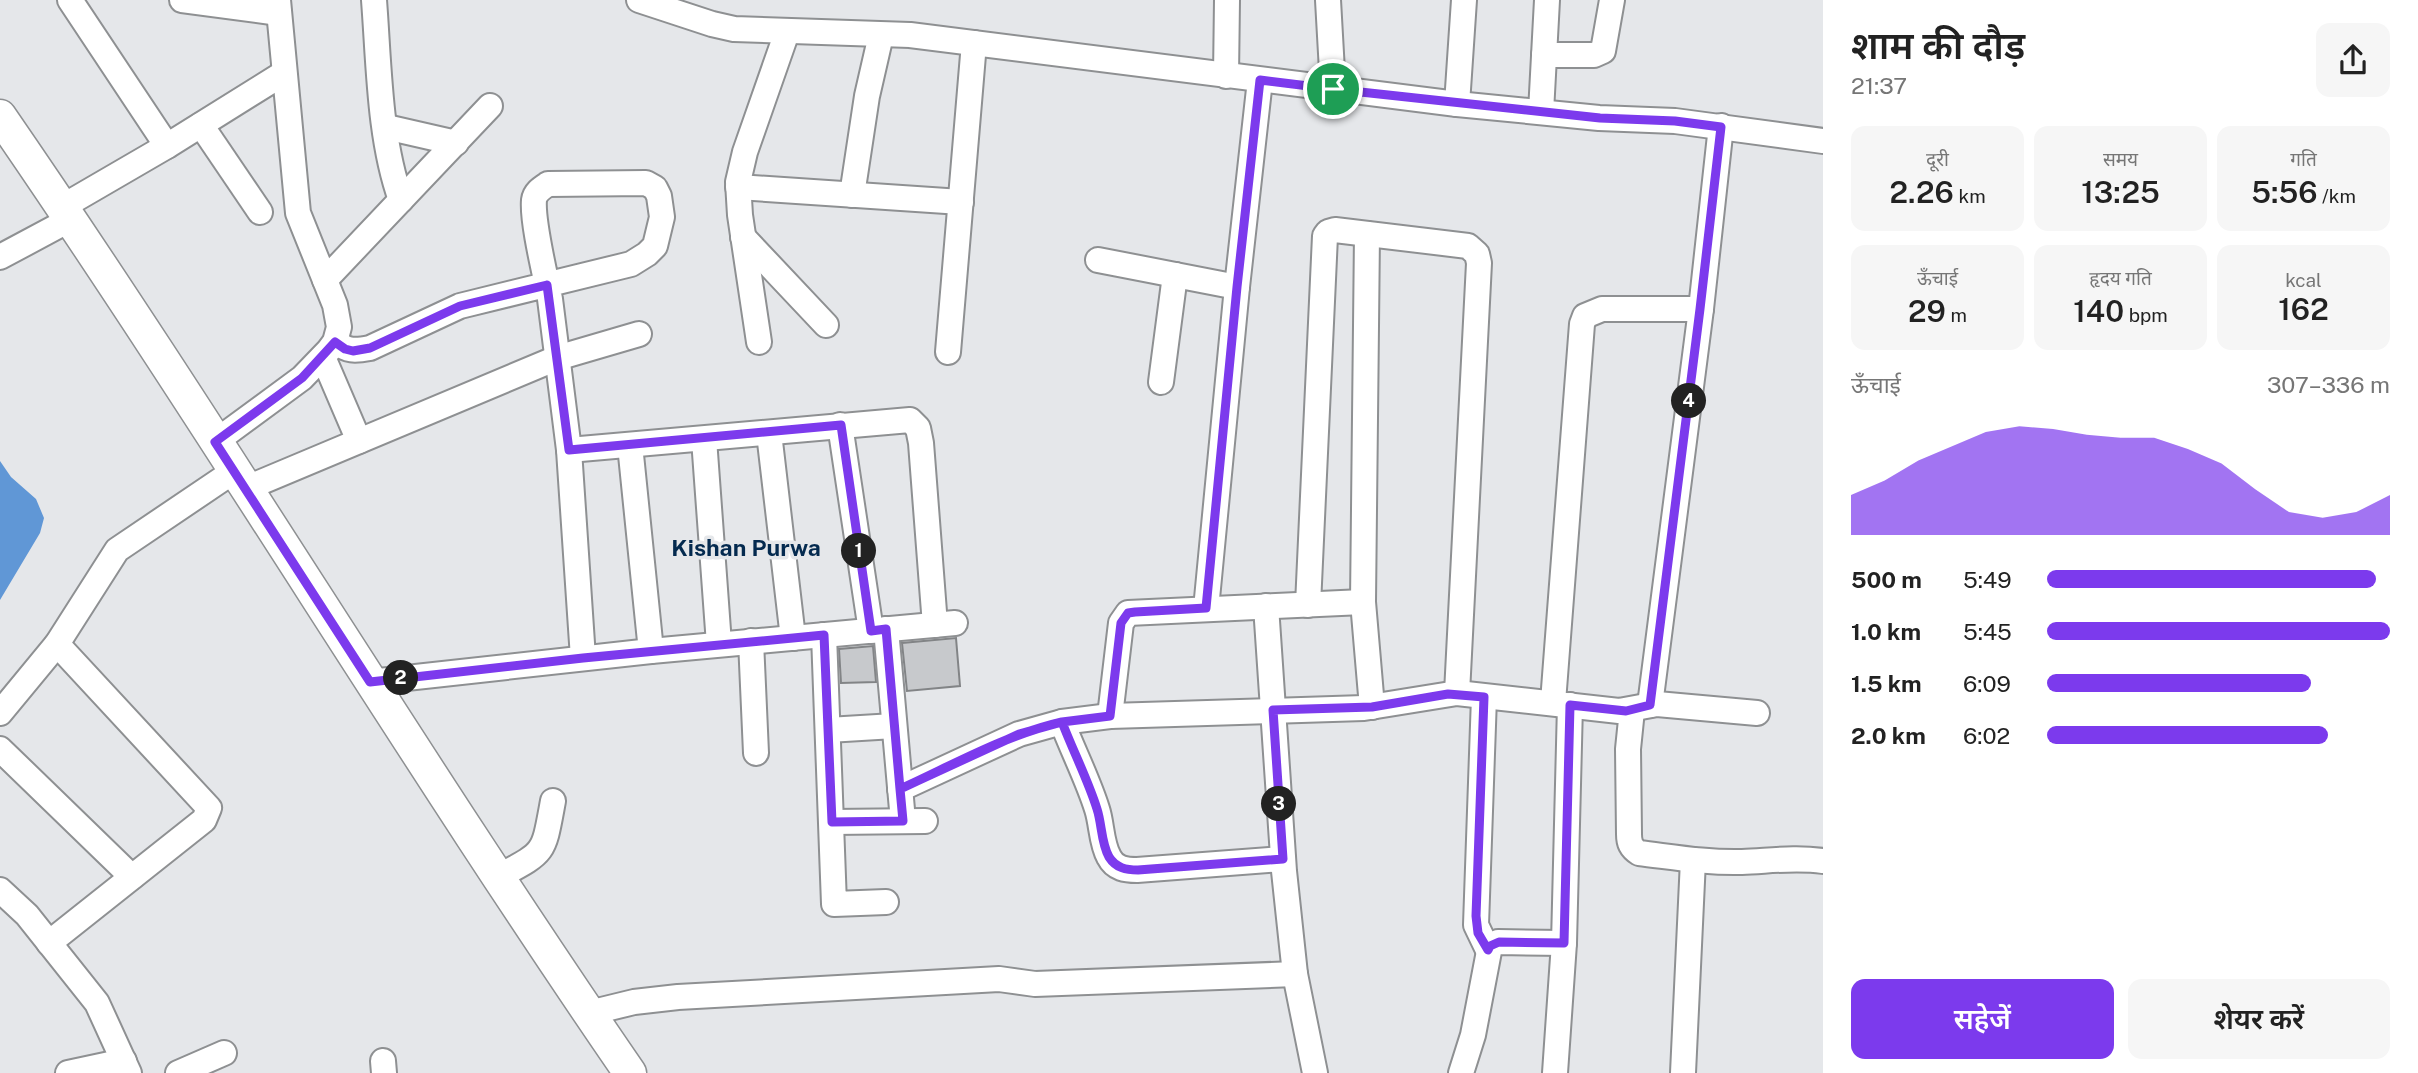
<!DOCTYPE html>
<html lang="hi">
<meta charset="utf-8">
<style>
:root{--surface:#fff;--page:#f6f6f6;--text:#222;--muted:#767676;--accent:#7c3aed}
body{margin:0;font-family:"Public Sans","Noto Sans Devanagari",sans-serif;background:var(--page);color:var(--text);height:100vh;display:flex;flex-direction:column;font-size:26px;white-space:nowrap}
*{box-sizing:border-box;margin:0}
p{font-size:23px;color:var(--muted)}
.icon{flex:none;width:38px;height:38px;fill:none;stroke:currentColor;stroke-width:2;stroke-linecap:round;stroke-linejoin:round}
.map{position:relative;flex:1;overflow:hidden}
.side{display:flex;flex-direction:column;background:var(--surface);width:595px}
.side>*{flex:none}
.pin{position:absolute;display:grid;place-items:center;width:60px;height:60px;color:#fff;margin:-30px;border:4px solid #fff;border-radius:50%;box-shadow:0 2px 7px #0007}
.km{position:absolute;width:35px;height:35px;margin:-18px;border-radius:50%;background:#222;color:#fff;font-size:19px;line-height:35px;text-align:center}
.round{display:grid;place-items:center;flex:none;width:74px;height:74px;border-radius:14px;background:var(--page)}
.headline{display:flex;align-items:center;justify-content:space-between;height:119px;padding:0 28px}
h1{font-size:38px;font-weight:600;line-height:52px}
.metrics{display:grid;grid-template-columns:repeat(3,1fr);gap:10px;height:119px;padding:7px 28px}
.metrics div{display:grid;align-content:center;border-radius:14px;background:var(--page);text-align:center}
.metrics b{font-size:30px;font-weight:600}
.metrics small{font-size:19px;font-weight:400}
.metrics p{font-size:19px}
.chart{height:196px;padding:14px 28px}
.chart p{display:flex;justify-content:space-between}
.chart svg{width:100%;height:126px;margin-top:7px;fill:var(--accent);opacity:.7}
.cta{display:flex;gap:14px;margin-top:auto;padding:14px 28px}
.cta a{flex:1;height:80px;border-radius:14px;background:var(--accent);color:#fff;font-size:28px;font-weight:600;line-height:80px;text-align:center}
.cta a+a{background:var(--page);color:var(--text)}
ul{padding:0 28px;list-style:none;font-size:23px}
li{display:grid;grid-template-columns:112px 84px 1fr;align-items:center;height:52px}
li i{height:18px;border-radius:9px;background:var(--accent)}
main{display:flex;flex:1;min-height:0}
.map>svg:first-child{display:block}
</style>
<main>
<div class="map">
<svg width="1823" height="1073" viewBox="0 0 1823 1073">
<rect width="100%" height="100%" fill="#e5e7ea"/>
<path fill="#6097d6" d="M 0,461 L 11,477 L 36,499 L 44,518 L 40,533 L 0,600 Z"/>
<g fill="#c7c9cc" stroke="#828486" stroke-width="2">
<path d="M 956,638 L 960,686 L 907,691 L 902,643 Z"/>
<path d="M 873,646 L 876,682 L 841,683 L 839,649 Z"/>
</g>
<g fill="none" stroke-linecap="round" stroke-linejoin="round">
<g stroke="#8e9092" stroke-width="28">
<g id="minor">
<path d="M 70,0 L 167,146"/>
<path d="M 182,0 L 279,13"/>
<path d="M 374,0 C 379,64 379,139 401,200"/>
<path d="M 639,0 L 712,24 L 734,29 L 910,35 L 1457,104 L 1599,118 L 1675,121 L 1823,141"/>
<path d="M 1328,0 L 1333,89"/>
<path d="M 1544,55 L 1594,55 L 1603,51 L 1612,0"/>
<path d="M 1226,76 L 1227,0"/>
<path d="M 1457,104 L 1464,0"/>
<path d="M 1541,112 L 1547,0"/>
<path d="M 201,125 L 260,212"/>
<path d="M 386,127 L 456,143"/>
<path d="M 738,187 L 961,202"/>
<path d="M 852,195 L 867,96 L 881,35"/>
<path d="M 62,207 L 167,146 L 284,73"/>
<path d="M 1367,234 L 1363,602 L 1372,707"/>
<path d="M 743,237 L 826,325"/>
<path d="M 0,257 L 71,219"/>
<path d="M 1098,260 L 1237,287"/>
<path d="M 325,280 L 490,106"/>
<path d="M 335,342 C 348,351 354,351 370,348 L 460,306 L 631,264 L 647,254 L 655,246 L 662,217 L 659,196 L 655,188 L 646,183 L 548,184 C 542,188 535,192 534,200 C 532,222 545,274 550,299 L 569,450 L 583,658"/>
<path d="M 759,342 L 740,215 L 738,182 L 745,152 L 787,32"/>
<path d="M 948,352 L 974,43"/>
<path d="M 323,357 L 359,441"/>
<path d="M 1161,382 L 1175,275"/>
<path d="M 840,425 L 871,631"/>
<path d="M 769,433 L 793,638"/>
<path d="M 704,439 L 719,644"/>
<path d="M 215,442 L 302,378 L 329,350 L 335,342 L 339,327 L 335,305 L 298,213 L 278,0"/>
<path d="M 630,445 L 651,651"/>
<path d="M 569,450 L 910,420 L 918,428 L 921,443 L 935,625"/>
<path d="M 247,488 L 557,358 L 639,334"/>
<path d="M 1308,605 L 1325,236 L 1328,232 L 1335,230 L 1468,246 L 1477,254 L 1479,263 L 1457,693"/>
<path d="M 1266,606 L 1284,871 L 1295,974 L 1315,1073"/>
<path d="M 1206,609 L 1237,287 L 1260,80"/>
<path d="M 886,629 L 903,821"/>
<path d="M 824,635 L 834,904 L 886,902"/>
<path d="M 751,641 L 756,753"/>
<path d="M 370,682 L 651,651 L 955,623"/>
<path d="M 1484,697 L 1476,925 L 1488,950"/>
<path d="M 1553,702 L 1582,324 L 1585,316 L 1602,309 L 1701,309"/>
<path d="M 1650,705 L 1701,309 L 1721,126"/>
<path d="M 1632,710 L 1628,749 L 1629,834 C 1629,843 1631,848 1639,853 C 1673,857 1707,863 1742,862 C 1769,861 1795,857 1823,861"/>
<path d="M 0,713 L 57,644 L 117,550 L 234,471"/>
<path d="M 1110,716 L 1121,623 L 1128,613 L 1363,602"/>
<path d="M 1062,722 C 1073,751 1088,780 1097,809 C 1102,824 1101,843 1109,857 C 1115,869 1126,870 1137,870 L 1283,859"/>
<path d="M 828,730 L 894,726"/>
<path d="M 0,749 L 132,877"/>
<path d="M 900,789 L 1019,734 L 1062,722 L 1110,716 L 1364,708 L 1457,693 L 1619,711 L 1657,704 L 1757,713"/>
<path d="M 832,822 L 925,821"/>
<path d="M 498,877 C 546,851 543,855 553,801"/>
<path d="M 0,890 L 27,915 L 97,1003 L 129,1073"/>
<path d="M 49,943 L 204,820 L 209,808 L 57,644"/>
<path d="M 589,1013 L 634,1002 L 678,997 L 999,979 L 1035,984 L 1295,974"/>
<path d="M 383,1061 L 384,1073"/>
<path d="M 68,1073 L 124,1061"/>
<path d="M 178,1073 L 224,1053"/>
<path d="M 1461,1073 L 1473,1035 L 1490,946 L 1498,942 L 1564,943"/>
<path d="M 1555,1073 L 1564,943 L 1570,705"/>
<path d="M 1683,1073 L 1693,860"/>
</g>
</g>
<g stroke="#8e9092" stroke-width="35">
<path id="major" d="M 0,116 C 217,431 413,758 630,1073"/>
</g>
<use href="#minor" stroke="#fff" stroke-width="24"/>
<use href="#major" stroke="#fff" stroke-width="32"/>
</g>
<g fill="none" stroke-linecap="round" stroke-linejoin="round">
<g stroke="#fff" stroke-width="14">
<path id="route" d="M 1333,89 L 1260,80 L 1237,287 L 1206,608 L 1135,612 L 1128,613 L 1121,623 L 1110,716 L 1062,722 L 1019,734 L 900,789 L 886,629 L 871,631 L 841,425 L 569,450 L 547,285 L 460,306 L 370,348 L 353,351 L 345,349 L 335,342 L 302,378 L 215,442 L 370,682 L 583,658 L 824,635 L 832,822 L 903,821 L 900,789 C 953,765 1005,735 1062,722 C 1073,751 1088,780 1097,809 C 1102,824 1101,843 1109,857 C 1116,868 1126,870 1138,870 L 1283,859 L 1273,710 L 1372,707 L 1448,694 L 1484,697 L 1476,916 L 1478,933 L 1488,950 L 1490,946 L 1499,942 L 1564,943 L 1570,705 L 1626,711 L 1650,705 L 1700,309 L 1721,127 L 1675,121 L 1600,118 L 1333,89"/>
</g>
<use href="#route" stroke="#7c3aed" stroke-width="9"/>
</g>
<g text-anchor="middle" stroke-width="7" stroke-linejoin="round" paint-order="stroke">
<g font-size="23" font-weight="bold" fill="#042a4f" stroke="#e5e7ea">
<text x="746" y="556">Kishan Purwa</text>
</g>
</g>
</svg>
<div class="pin" style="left:1333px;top:89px;background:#1e9e55"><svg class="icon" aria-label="arrive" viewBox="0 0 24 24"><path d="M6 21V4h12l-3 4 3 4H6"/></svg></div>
<b class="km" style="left:859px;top:551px">1</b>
<b class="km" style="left:401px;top:678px">2</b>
<b class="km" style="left:1279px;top:804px">3</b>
<b class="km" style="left:1689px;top:401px">4</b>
</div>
<section class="side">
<div class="headline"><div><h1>शाम की दौड़</h1><p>21:37</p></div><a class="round"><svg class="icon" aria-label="share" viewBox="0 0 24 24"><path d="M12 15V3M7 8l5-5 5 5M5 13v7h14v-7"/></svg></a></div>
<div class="metrics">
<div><p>दूरी</p><b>2.26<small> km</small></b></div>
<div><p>समय</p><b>13:25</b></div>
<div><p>गति</p><b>5:56<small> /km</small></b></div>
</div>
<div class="metrics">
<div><p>ऊँचाई</p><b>29<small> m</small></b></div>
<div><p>हृदय गति</p><b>140<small> bpm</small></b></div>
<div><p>kcal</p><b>162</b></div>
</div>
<div class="chart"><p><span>ऊँचाई</span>307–336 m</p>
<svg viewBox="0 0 160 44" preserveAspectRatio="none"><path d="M0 44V30L10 25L20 18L30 13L40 8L50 6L60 7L70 9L80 10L90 10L100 14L110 19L120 28L130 36L140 38L150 36L160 30V44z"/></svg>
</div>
<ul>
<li><b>500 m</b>5:49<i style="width:96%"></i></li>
<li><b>1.0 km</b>5:45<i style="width:100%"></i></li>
<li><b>1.5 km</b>6:09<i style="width:77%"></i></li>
<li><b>2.0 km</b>6:02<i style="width:82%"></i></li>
</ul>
<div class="cta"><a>सहेजें</a><a>शेयर करें</a></div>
</section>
</main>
